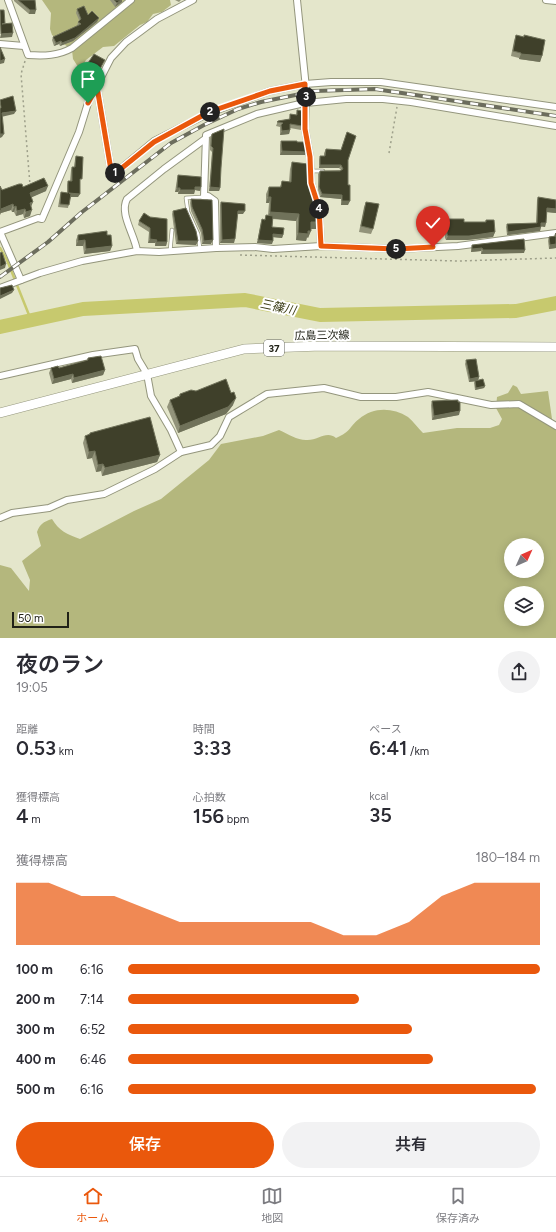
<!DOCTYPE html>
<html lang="ja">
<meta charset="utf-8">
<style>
:root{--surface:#fff;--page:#f2f2f3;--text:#2b2b33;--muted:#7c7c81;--line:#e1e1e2;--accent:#ea580c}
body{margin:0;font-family:Figtree,"Noto Sans JP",sans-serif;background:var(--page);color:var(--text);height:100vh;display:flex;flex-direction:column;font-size:15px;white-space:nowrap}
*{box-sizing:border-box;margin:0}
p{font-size:13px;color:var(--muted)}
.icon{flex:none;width:22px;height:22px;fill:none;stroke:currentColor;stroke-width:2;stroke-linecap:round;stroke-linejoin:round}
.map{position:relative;height:638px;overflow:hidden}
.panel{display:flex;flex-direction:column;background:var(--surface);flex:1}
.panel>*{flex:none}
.needle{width:26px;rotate:45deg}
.fabs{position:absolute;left:504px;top:538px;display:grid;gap:8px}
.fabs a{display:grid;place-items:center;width:40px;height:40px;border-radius:50%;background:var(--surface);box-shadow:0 2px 10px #0003;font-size:20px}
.scale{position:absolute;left:12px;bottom:10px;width:57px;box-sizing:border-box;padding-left:4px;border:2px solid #202117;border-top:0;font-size:11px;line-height:14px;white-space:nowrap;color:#202117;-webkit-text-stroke:3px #fff;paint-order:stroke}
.pin{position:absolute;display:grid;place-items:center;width:34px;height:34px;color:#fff;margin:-41px -17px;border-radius:50% 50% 50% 0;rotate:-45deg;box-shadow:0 0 4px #0007}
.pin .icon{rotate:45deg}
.km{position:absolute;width:20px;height:20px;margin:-10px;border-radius:50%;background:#222;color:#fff;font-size:11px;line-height:20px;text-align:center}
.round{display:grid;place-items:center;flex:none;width:42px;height:42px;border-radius:21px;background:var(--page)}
.summary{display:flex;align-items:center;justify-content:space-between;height:68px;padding:0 16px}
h1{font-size:22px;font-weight:600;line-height:30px}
.metrics{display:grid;grid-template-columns:repeat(3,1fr);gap:6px;height:68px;padding:4px 16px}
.metrics div{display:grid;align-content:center}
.metrics b{font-size:20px;font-weight:600}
.metrics small{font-size:11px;font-weight:400}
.metrics p{font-size:11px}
.chart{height:112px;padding:8px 16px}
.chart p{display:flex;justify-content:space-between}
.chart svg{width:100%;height:72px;margin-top:4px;fill:var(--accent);opacity:.7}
.cta{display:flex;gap:8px;margin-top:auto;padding:8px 16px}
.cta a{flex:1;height:46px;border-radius:24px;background:var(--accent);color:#fff;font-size:16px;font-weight:600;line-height:46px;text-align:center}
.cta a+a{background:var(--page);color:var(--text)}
ul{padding:0 16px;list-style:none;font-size:13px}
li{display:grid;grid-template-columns:64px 48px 1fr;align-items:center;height:30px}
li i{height:10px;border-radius:5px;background:var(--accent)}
.menu{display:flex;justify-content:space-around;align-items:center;height:56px;border-top:1px solid var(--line);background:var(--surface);font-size:11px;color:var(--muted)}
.menu a{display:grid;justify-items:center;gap:2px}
.menu .selected{color:var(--accent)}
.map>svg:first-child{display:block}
</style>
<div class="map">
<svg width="556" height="638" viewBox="0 0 556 638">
<rect width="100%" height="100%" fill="#e4e6cb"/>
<g fill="#b4b77d" fill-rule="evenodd">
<path d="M 42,0 L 170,0 L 171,5 L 162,12 L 153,14 L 147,22 L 140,25 L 114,46 L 103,47 L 86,60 L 80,70 L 73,59 L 72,50 L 52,35 L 50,29 L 51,13 Z"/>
<path d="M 513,385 L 517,387 L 521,394 L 548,391 L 553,426 L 556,429 L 556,638 L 0,638 L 0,565 L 11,568 L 29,591 L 30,580 L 22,561 L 41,546 L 37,532 C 40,524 43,522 52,519 C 59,531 67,534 80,539 L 134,511 L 161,499 L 209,460 L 221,444 L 263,436 L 279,430 C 288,434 297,440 306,440 C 318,441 326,430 336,438 C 352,431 348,428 359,419 C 373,407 392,407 408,417 C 413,421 418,428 423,433 L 457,428 L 490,428 L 499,425 L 502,419 L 496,408 L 497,397 L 508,393 ZM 511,545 L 537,545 L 537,571 L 511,571 ZM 511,593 L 537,593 L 537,619 L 511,619 Z"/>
</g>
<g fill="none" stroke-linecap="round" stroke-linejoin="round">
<path stroke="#c7c96e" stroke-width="2.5" d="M 0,248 L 7,260 L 31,320"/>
<path stroke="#c7c96e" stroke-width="14" d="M 0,327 L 83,309 L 245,300 L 320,315 L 516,311 L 556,303"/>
<g stroke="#94967d" stroke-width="4.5">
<g id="service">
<path d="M 311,171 L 323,171"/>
<path d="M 200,249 L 198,234 L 188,212 L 186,198 L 204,197"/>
<path d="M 170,252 L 172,230"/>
</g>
</g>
<g stroke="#94967d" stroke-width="8">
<g id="minor">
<path d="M 8,0 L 28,55 C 44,56 58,56 72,48 L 131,0"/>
<path d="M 297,0 L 306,88 L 305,129 L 310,157 L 311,183 L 319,208 L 321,246"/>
<path d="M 546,0 L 556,1"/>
<path d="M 0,44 L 24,46"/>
<path d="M 97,87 L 112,176 L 154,141 L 209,113 L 270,91 L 305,84 L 331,82 L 381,82 L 556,107"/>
<path d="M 306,103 L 346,99 L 383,99 L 411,102 L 556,126"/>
<path d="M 216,248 L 215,201 L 208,196 L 204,197 L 206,135 L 257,114 L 300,104"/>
<path d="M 137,251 C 135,235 119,214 127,199 L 164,169 L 205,139"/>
<path d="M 21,280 L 0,232 L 38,218 L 42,219 L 79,132 L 88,103 L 111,58 L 126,42 L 141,31 L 157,19 L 193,0"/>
<path d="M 0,288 L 40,273 L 82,261 L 137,251 L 159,252 L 216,248 L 255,247 L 273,249 L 321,246 L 397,249 L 458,246 L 556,233"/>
<path d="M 0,376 L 93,355 L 135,349 L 138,359 L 147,374 L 151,396 L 171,430 L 181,452"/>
<path d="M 0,518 L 12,513 L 49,508 L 67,500 L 104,494 L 155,469 L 181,452 L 211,445 L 220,436 L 229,417 L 267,394 L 324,388 L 361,397 L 396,397 L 428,392 L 491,405 L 519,404 L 556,426"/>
</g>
</g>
<g stroke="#94967d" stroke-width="10">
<path id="primary" d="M 0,413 L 244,349 L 321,346 L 556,347"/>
</g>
<g stroke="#9ea08b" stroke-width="1.5" stroke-dasharray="2 3" stroke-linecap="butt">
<path d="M 25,61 L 21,74 L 30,185"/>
<path d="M 389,153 L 397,107"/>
<path d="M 240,255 L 458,261 L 556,258"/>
</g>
<use href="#service" stroke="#fff" stroke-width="3"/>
<use href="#minor" stroke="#fff" stroke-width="6"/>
<use href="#primary" stroke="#fff" stroke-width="9"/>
<g stroke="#6c6d5d" stroke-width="4">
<path id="rail" d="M 0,277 L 48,242 L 82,212 L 171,143 L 204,125 L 238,109 L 261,102 L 315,91 L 375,89 L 556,116"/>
</g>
<use href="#rail" stroke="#fff" stroke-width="2.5" stroke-dasharray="8" stroke-linecap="butt"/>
</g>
<g fill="#92937a">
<path d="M 14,0 L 35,0 L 35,14 L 29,14 L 14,1 Z"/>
<path d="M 110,0 L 122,0 L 122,2 L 115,7 Z"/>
<path d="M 175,0 L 181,0 L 179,2 Z"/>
<path d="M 77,9 L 88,15 L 99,18 L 97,22 L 73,41 L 60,46 L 59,44 L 54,46 L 52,40 L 53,37 L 77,26 L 78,22 L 79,20 L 76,13 Z"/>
<path d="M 516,35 L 523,37 L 542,56 L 540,62 L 519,59 L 519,58 L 511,56 L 514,41 Z"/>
<path d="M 103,63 L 89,89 L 78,84 L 79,81 L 84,73 L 83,73 L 84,69 Z"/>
<path d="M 297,110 L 302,126 L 301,130 L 290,128 L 290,130 L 289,134 L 280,135 L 280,127 L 276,126 L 278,121 L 289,119 L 290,114 L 296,115 Z"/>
<path d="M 212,134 L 221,168 L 220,188 L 219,191 L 209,191 L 212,152 L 210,150 L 210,138 Z"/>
<path d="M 281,141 L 306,152 L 305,155 L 280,155 L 280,145 Z"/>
<path d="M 326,149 L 348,160 L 348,205 L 341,205 L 341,199 L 320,197 L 318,190 L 318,174 L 320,171 L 341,170 L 339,168 L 319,168 L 319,160 L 320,156 L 324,156 L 324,153 Z"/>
<path d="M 76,156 L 80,183 L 78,197 L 70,197 L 68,208 L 58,207 L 60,195 L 61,192 L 67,193 L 67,185 L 68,181 L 70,181 L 71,170 L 72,167 L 74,167 L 75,159 Z"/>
<path d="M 292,162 L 312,192 L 318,222 L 316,229 L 311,229 L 308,238 L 307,237 L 306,241 L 296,240 L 296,221 L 273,219 L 272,227 L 283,235 L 282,238 L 273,237 L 272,244 L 257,243 L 261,222 L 262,219 L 265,219 L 266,215 L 268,215 L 269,203 L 266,203 L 266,194 L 269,187 L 280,187 L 282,181 L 289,182 L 290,169 Z"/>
<path d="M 178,175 L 200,191 L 195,190 L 194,194 L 178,194 L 178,192 L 175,192 L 177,179 Z"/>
<path d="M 23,187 L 46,191 L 31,197 L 30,216 L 24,218 L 23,214 L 16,216 L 14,212 L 12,212 L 11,210 L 1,213 L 2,190 Z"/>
<path d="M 538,197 L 556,213 L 547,212 L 545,227 L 541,226 L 540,231 L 507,235 L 506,227 L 507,224 L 536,223 L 537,200 Z"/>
<path d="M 191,199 L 211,244 L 202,244 L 201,233 L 191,211 L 190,203 Z"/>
<path d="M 221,202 L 243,214 L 237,214 L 234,243 L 220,243 L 220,205 Z"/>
<path d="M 366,202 L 373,229 L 371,234 L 359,232 L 364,207 Z"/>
<path d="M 173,211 L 198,241 L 196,245 L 176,244 L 172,214 Z"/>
<path d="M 144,213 L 167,242 L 166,246 L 155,246 L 155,243 L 148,243 L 149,232 L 138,225 L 139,221 Z"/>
<path d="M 447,219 L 464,222 L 485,222 L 486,220 L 495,232 L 493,237 L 467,240 L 446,240 L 445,238 L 445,223 Z"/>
<path d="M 556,233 L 556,248 L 549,249 L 548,241 L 549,237 L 554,236 Z"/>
<path d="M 78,235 L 107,235 L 112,246 L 110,251 L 84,254 L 83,246 L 76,246 L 76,240 Z"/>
<path d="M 472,245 L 524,253 L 481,254 L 481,251 L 471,252 L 471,249 Z"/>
<path d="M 88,358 L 105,370 L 103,375 L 72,383 L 71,379 L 52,384 L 49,373 L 51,368 L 59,368 L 87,360 Z"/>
<path d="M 466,360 L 479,377 L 478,380 L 485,386 L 484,388 L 475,390 L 474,383 L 475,381 L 469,382 L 465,364 Z"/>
<path d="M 180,394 L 233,405 L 226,414 L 178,433 L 167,407 L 170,400 L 179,396 Z"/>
<path d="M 432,401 L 459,415 L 432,420 L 431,405 Z"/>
<path d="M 90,433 L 160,455 L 157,462 L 102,476 L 101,471 L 96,472 L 92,458 L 87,459 L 83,443 L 85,436 L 89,435 Z"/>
</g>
<g fill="#70725a">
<path d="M 121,0 L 122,0 L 122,2 L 115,7 L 117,3 Z"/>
<path d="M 30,10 L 36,10 L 35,14 L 29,14 Z"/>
<path d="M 99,18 L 97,22 L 73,41 L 60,46 L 62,43 Z"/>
<path d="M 13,33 L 12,37 L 0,38 L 1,34 Z"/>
<path d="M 61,41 L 59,44 L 54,46 L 56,43 Z"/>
<path d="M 521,54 L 542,56 L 540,62 L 519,59 Z"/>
<path d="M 5,59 L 4,63 L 0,64 L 0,61 Z"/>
<path d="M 16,111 L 14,114 L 1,117 L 2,113 Z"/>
<path d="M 290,130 L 289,134 L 280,135 L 282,131 Z"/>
<path d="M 0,134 L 4,134 L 2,137 L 0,138 Z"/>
<path d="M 282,151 L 306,152 L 305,155 L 280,155 Z"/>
<path d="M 320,165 L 341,165 L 339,168 L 319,168 Z"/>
<path d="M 48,186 L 46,191 L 28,199 L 30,193 Z"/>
<path d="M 195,187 L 201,187 L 200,191 L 195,190 L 194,194 L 178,194 L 180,190 Z"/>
<path d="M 210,187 L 220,188 L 219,191 L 209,191 Z"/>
<path d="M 177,188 L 180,188 L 178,192 L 175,192 Z"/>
<path d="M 69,193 L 80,194 L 78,197 L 68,197 Z"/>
<path d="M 322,194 L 342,195 L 341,199 L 320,197 Z"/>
<path d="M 268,197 L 271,197 L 269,203 L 266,203 Z"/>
<path d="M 342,201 L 350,201 L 348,205 L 341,205 Z"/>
<path d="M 33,202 L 31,207 L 30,203 Z"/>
<path d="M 13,204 L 11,210 L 1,213 L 0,215 L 0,211 L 1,209 Z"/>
<path d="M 16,206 L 14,212 L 12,212 L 14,207 Z"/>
<path d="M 547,208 L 556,209 L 556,213 L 546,212 Z"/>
<path d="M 25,209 L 23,214 L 16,216 L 17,211 Z"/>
<path d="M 32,210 L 30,216 L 24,218 L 26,212 Z"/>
<path d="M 238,211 L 245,211 L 243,214 L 236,214 Z"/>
<path d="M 270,212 L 299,214 L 296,221 L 268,218 Z"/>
<path d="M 311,222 L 318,222 L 316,229 L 309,229 Z"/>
<path d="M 541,223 L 546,223 L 545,227 L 539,226 Z"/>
<path d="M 541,227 L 540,231 L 507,235 L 508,232 Z"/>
<path d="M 308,231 L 311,231 L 308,238 L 307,237 L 306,241 L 296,240 L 298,233 Z"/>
<path d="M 495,232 L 493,237 L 467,240 L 446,240 L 448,236 Z"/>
<path d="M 273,234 L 283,235 L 282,238 L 272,237 Z"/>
<path d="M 150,239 L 157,240 L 155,243 L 148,243 Z"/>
<path d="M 235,239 L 234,243 L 220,243 L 222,240 Z"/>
<path d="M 85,240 L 83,246 L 76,246 L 78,241 Z"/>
<path d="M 213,240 L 211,244 L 202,244 L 204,241 Z"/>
<path d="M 258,240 L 273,241 L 272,244 L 257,243 Z"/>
<path d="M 178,241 L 198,241 L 196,245 L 176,244 Z"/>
<path d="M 156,242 L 167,242 L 166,246 L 155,246 Z"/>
<path d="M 556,244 L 556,248 L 549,249 L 550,245 Z"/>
<path d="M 112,246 L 110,251 L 84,254 L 86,249 Z"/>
<path d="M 482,248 L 481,251 L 471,252 L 472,249 Z"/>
<path d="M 483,250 L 525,250 L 524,253 L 481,254 Z"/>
<path d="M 6,264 L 5,268 L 0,270 L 0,267 Z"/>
<path d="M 14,290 L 12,293 L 0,299 L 0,296 Z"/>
<path d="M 105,370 L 103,375 L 72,383 L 74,378 Z"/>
<path d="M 73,374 L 71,379 L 52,384 L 54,379 Z"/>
<path d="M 479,377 L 478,381 L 469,382 L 470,379 Z"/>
<path d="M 485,386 L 484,388 L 475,390 L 476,388 Z"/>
<path d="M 236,398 L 233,405 L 226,414 L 178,433 L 180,426 Z"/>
<path d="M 460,411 L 459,415 L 432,420 L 434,416 Z"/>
<path d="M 95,451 L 92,458 L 87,459 L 89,452 Z"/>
<path d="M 160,455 L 157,462 L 102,476 L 105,468 Z"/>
<path d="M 103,464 L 101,471 L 96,472 L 98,465 Z"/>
</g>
<g fill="#3f402a" stroke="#70725a">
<path d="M 18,0 L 35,0 L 36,10 L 30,10 Z"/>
<path d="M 114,0 L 121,0 L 117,3 Z"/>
<path d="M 84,6 L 88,15 L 92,11 L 99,18 L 75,38 L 62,43 L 61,41 L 56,43 L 53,37 L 81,24 L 78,22 L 81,19 L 77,9 Z"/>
<path d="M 0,10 L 4,10 L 5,23 L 2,24 L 12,23 L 13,33 L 1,34 Z"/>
<path d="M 516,35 L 524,37 L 524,35 L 545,40 L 542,56 L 521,54 L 521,53 L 513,51 Z"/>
<path d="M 0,47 L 5,59 L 0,61 Z"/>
<path d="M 94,54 L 105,60 L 90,86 L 79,81 L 86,70 L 84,69 Z"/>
<path d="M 13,96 L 16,111 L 2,113 L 4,134 L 0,134 L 0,108 L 1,108 L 0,100 Z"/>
<path d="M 297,110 L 302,111 L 302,126 L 290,124 L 290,130 L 282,131 L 281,125 L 283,123 L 277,122 L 278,121 L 290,119 L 290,114 L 297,115 Z"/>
<path d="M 224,129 L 221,168 L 220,188 L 210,187 L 213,148 L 211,146 L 212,134 Z"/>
<path d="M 347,132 L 356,136 L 348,160 L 348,185 L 350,185 L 350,201 L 342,201 L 342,195 L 322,194 L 319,187 L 320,171 L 340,171 L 343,169 L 341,165 L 320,165 L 320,156 L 325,156 L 326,149 L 341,150 Z"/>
<path d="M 281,141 L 297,141 L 297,142 L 305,142 L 306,152 L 282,151 Z"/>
<path d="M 76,156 L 83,157 L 82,179 L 80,179 L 80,194 L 69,193 L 71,194 L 69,205 L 60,204 L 61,192 L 68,193 L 68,181 L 72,181 L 72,167 L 75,167 Z"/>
<path d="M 292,162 L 308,164 L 312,192 L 314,192 L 316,205 L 317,205 L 318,222 L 311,222 L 311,231 L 308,231 L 308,234 L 298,233 L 299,214 L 270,212 L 271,197 L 268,197 L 269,187 L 281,187 L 282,181 L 291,182 Z"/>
<path d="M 178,175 L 201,177 L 201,187 L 195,187 L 195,190 L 180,190 L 180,188 L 177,188 Z"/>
<path d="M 44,178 L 48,186 L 30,193 L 33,202 L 30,203 L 32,210 L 26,212 L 25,209 L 17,211 L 16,206 L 14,207 L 13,204 L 1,209 L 2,210 L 0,211 L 0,186 L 2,190 L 19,184 L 22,184 L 23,187 Z"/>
<path d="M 538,197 L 556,200 L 556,209 L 547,208 L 546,223 L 541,223 L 541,227 L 508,232 L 507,224 L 537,223 Z"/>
<path d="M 191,199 L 212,200 L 213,240 L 204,241 L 202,229 L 192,207 Z"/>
<path d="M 221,202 L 245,204 L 245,211 L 238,211 L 235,239 L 222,240 Z"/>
<path d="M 366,202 L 379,204 L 373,229 L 361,226 Z"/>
<path d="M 186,208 L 196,231 L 198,241 L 178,241 L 173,211 Z"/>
<path d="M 144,213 L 150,217 L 167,219 L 167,242 L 156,242 L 157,240 L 150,239 L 150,228 L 139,221 Z"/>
<path d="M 266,215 L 273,216 L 272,227 L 284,228 L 283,235 L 273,234 L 273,241 L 258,240 L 262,219 L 265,220 Z"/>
<path d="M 447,219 L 464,219 L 464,222 L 486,222 L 486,220 L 494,220 L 495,232 L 469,236 L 448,236 L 447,234 Z"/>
<path d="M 107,231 L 107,235 L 111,235 L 112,246 L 86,249 L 85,240 L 78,241 L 78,235 Z"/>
<path d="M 556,233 L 556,244 L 550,245 L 549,237 L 556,236 L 555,234 Z"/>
<path d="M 524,239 L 525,250 L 483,250 L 482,248 L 472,249 L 472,245 Z"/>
<path d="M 2,252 L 6,264 L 0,267 L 0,253 Z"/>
<path d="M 12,285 L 14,290 L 0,296 L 0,288 Z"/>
<path d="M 101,356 L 105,370 L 74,378 L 73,374 L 54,379 L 51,368 L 58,366 L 59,368 L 88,360 L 88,358 Z"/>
<path d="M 476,359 L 479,377 L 470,379 L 466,360 Z"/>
<path d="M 226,379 L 231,393 L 234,392 L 236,398 L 228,407 L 180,426 L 170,400 L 180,396 L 180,394 L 191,390 L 196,391 Z"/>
<path d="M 483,379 L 485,386 L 476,388 L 475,381 Z"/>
<path d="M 458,400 L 458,402 L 460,402 L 460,411 L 434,416 L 432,401 Z"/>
<path d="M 150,417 L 160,455 L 105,468 L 103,464 L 98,465 L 95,451 L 89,452 L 85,436 L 90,434 L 90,433 Z"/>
</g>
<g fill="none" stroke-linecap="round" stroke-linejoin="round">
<g stroke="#fff" stroke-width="8">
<path id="route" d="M 88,103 L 97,87 L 112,176 L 154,142 L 209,112 L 270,91 L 305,84 L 305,129 L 310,157 L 311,183 L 319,208 L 321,246 L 396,249 L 433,247"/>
</g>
<use href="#route" stroke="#ea580c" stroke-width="5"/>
</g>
<g text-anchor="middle" stroke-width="4" stroke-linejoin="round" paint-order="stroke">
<rect fill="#fff" stroke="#63645d" stroke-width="1" x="264" y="340" width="20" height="16" rx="3"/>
<g font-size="10" font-weight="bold" fill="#202117">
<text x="274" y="352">37</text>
</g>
<g font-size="11" fill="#202117" stroke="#fff">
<text transform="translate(322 335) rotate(-1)" y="4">広島三次線</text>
</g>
<g font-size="12" font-style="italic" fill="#3a3b14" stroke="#fff">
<text transform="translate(278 307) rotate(12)" y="4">三篠川</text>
</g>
</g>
</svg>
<div class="fabs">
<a><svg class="needle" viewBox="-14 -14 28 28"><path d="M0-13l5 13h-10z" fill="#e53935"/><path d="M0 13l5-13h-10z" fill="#7c7c81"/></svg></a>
<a><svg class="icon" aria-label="layers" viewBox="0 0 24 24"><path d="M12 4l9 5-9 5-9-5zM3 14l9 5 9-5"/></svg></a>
</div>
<div class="scale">50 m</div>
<div class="pin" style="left:88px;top:103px;background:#1e9e55"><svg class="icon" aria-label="arrive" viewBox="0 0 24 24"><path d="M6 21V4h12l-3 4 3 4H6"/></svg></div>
<div class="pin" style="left:433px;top:247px;background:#d93025"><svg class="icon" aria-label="check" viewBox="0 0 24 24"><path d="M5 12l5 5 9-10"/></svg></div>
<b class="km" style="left:115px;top:173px">1</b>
<b class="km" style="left:210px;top:112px">2</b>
<b class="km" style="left:306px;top:97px">3</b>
<b class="km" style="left:319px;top:209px">4</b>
<b class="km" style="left:396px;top:249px">5</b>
</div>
<section class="panel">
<div class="summary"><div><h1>夜のラン</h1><p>19:05</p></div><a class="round"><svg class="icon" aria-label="share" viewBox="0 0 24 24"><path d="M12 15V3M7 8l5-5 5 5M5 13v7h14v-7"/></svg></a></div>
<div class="metrics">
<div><p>距離</p><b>0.53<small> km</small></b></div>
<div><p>時間</p><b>3:33</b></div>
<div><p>ペース</p><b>6:41<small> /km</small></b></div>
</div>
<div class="metrics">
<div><p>獲得標高</p><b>4<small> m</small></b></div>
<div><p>心拍数</p><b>156<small> bpm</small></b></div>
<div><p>kcal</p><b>35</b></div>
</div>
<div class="chart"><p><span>獲得標高</span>180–184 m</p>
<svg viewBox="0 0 160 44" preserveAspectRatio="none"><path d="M0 44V6L10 6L20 14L30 14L40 22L50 30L60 30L70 30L80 30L90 30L100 38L110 38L120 30L130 14L140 6L150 6L160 6V44z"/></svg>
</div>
<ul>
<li><b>100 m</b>6:16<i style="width:100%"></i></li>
<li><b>200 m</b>7:14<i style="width:56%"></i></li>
<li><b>300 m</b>6:52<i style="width:69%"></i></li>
<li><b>400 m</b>6:46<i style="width:74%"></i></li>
<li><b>500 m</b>6:16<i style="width:99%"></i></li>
</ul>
<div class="cta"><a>保存</a><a>共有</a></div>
</section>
<nav class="menu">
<a class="selected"><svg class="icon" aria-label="home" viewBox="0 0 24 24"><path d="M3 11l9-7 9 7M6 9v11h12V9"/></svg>ホーム</a>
<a><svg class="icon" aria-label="map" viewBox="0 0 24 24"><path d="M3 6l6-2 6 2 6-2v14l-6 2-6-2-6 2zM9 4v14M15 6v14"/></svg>地図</a>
<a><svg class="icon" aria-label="saved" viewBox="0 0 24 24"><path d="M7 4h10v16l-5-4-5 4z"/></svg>保存済み</a>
</nav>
